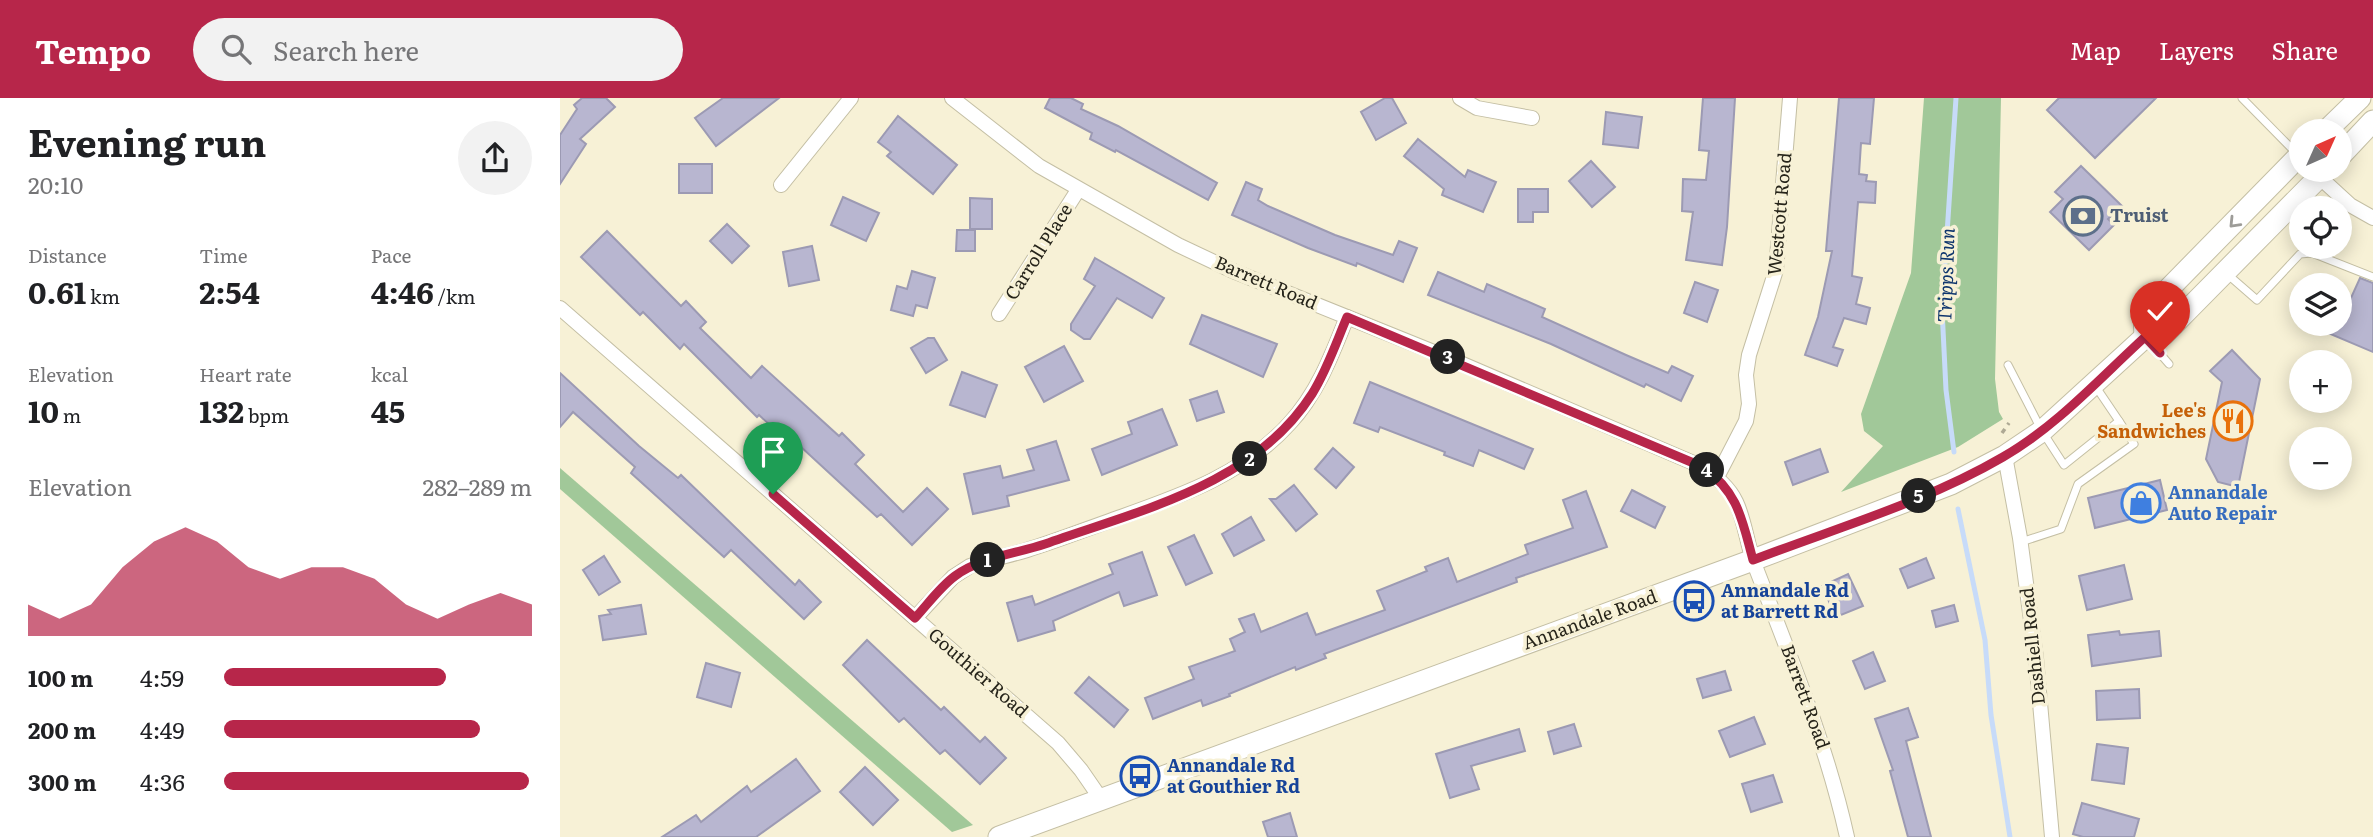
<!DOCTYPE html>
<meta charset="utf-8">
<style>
:root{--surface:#fff;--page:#f2f2f2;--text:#202124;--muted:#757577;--accent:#b7264a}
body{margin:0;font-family:Literata,serif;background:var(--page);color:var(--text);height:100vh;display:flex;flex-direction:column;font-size:26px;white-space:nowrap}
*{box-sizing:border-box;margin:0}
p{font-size:23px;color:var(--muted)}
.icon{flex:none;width:38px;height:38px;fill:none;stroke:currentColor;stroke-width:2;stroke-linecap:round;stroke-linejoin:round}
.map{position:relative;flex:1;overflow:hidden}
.details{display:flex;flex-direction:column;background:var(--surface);width:560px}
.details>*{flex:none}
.needle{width:46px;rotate:45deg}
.controls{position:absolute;left:1729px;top:21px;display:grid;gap:14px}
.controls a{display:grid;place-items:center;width:63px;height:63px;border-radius:50%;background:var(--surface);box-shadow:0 4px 18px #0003;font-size:35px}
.pin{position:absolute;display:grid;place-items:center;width:60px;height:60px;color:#fff;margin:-72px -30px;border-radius:50% 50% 50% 0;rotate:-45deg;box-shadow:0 0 7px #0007}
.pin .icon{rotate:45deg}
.km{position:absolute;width:35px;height:35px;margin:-18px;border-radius:50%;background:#222;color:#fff;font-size:19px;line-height:35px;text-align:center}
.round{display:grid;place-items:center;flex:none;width:74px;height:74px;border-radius:37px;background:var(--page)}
.overview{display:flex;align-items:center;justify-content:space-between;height:119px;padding:0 28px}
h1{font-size:38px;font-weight:700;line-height:52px}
.figures{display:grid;grid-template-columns:repeat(3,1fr);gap:10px;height:119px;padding:7px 28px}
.figures div{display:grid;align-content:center}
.figures b{font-size:30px;font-weight:700}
.figures small{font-size:19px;font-weight:400}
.figures p{font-size:19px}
.chart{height:196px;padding:14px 28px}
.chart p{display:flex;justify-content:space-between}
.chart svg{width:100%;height:126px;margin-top:7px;fill:var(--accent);opacity:.7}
ul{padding:0 28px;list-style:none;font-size:23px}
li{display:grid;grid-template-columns:112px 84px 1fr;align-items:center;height:52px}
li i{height:18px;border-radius:9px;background:var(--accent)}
header{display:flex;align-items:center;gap:42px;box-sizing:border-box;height:98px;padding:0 35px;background:var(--accent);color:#fff}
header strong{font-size:33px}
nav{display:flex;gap:38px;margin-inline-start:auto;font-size:24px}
.search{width:490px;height:63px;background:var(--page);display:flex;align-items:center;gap:18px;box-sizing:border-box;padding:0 24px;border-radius:38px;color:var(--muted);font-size:26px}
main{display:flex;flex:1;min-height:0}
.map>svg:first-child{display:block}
</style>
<header>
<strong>Tempo</strong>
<div class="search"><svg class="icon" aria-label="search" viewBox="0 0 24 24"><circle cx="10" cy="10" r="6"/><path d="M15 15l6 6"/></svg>Search here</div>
<nav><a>Map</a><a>Layers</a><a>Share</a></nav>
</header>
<main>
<section class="details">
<div class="overview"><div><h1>Evening run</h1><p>20:10</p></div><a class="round"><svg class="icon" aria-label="share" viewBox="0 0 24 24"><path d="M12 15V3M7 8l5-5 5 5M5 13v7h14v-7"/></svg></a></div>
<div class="figures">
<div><p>Distance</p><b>0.61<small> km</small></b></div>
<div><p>Time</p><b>2:54</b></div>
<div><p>Pace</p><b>4:46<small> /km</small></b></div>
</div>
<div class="figures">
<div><p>Elevation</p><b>10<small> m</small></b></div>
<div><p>Heart rate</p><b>132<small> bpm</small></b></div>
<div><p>kcal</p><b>45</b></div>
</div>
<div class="chart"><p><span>Elevation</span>282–289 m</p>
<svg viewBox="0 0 160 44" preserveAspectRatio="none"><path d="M0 44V33L10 38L20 33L30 20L40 11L50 6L60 11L70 20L80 24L90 20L100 20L110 24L120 33L130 38L140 33L150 29L160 33V44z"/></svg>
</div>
<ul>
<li><b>100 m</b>4:59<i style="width:72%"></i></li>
<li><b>200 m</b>4:49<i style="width:83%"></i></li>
<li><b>300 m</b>4:36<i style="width:99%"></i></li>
</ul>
</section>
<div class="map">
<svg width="1813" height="739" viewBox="0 0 1813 739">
<rect width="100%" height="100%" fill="#f7f1d6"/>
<g fill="#a1c899">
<path d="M 1364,0 L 1441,0 L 1435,281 L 1439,314 L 1443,321 L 1398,349 L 1281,394 L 1323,348 L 1304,333 L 1301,316 L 1351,175 Z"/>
<path d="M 0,370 L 413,727 L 392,734 L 0,391 Z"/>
</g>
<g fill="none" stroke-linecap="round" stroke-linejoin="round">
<g stroke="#c7dbf9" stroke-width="5">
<path d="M 1394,354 L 1386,292 L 1382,211 L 1396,0"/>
<path d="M 1398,411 L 1425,542 L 1431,617 L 1450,739"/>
</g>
</g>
<g fill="#b8b6d0" stroke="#9c9ab3" stroke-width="2">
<path d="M 22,0 L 46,0 L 55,9 L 20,41 L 26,46 L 0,86 L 0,37 L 17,11 L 14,7 Z"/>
<path d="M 163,0 L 219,0 L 156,48 L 135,20 Z"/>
<path d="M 490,0 L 511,0 L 523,6 L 521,11 L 558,28 L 657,85 L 648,102 L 556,52 L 555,54 L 530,41 L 532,35 L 485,10 Z"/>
<path d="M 825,0 L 832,0 L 846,25 L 816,42 L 801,14 Z"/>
<path d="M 1143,0 L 1175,0 L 1167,129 L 1162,167 L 1126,162 L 1133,114 L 1122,113 L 1123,81 L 1146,82 L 1149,53 L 1139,52 Z"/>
<path d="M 1279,0 L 1314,0 L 1310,46 L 1301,45 L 1299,76 L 1307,77 L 1306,83 L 1316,84 L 1315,105 L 1298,104 L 1292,178 L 1302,180 L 1296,206 L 1310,210 L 1306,226 L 1284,220 L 1273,249 L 1283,252 L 1277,268 L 1245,257 L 1258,219 L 1272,153 L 1266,153 Z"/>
<path d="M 1499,0 L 1596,0 L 1535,60 L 1487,12 Z"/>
<path d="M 1046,14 L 1082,19 L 1078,50 L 1043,46 Z"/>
<path d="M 338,18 L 397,67 L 373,96 L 327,58 L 331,54 L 318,44 Z"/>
<path d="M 858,41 L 905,79 L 908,72 L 936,84 L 923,114 L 882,97 L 884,91 L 844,58 Z"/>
<path d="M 1031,63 L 1055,89 L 1032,109 L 1009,83 Z"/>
<rect x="119" y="66" width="33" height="29"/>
<path d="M 1521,68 L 1562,108 L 1548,121 L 1554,127 L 1529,152 L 1490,114 L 1503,101 L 1495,94 Z"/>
<path d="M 686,84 L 702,91 L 698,102 L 708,108 L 775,137 L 833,157 L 839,143 L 857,150 L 843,184 L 797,165 L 796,168 L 748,150 L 672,117 Z"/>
<path d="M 958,91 L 988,91 L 988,114 L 973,114 L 973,124 L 958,124 Z"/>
<path d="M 283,99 L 319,115 L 306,143 L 271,127 Z"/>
<path d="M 410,100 L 432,101 L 432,131 L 410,131 Z"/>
<path d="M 167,126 L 189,148 L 172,165 L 150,143 Z"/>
<path d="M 397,132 L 415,132 L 415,153 L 396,153 Z"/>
<path d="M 47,133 L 121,208 L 126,203 L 146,224 L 140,230 L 191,280 L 202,268 L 279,338 L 282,335 L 304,357 L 295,366 L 343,414 L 367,390 L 388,411 L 352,447 L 321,416 L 317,419 L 240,348 L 237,352 L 199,317 L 197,319 L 124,246 L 120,251 L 83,214 L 80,217 L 21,159 Z"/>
<path d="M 252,148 L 259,182 L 229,188 L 223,154 Z"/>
<path d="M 535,160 L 604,200 L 592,220 L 557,200 L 530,241 L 524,241 L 511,232 L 511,226 L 535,188 L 524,181 Z"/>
<path d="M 352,173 L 375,180 L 367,210 L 356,207 L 353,218 L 331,212 L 337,188 L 347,191 Z"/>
<path d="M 878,174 L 924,194 L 927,186 L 985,211 L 982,219 L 1066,257 L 1108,275 L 1112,268 L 1133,278 L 1121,303 L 1086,286 L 1084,289 L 991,246 L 868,197 Z"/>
<path d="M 1800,180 L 1813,185 L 1813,254 L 1747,226 L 1780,226 L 1780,208 L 1786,211 Z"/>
<path d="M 1135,184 L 1158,192 L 1147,224 L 1124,215 Z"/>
<path d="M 642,217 L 717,246 L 703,279 L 630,246 Z"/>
<path d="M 368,240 L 374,240 L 387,262 L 366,275 L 351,250 Z"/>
<path d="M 504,248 L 523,283 L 484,304 L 465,269 Z"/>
<path d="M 1672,252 L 1700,281 L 1678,389 L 1658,384 L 1646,361 L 1662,284 L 1650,273 Z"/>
<path d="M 402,274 L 437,287 L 425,319 L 390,307 Z"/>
<path d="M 0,275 L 79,348 L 118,380 L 121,377 L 235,487 L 239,482 L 261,504 L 244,521 L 171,452 L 164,459 L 71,375 L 75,369 L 13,314 L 0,329 Z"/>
<path d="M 810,284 L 973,351 L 964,371 L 919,352 L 913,368 L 884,357 L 885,354 L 820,329 L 818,334 L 794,325 Z"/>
<path d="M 657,293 L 664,314 L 637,323 L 630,302 Z"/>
<path d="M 602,311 L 617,347 L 542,377 L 532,351 L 572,336 L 568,324 Z"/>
<path d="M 496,343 L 509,382 L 447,398 L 449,408 L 413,416 L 404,376 L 440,368 L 443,380 L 474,372 L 467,352 Z"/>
<path d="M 773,350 L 794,369 L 776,390 L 755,371 Z"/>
<path d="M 1260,351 L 1268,374 L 1233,387 L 1225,364 Z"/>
<path d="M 1600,382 L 1607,412 L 1535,430 L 1528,400 Z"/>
<path d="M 734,387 L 757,416 L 736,433 L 710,401 L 716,401 Z"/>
<path d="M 1072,392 L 1105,409 L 1095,430 L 1061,413 Z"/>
<path d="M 1026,393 L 1047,449 L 956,480 L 957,484 L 764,556 L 766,560 L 736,572 L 735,569 L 669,596 L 670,598 L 643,608 L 641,602 L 593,621 L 585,600 L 634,581 L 629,569 L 675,553 L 670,541 L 685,534 L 679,521 L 694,516 L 701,534 L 747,515 L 756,537 L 825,512 L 817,493 L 867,473 L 865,469 L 888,460 L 897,484 L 968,456 L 965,447 L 1013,430 L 1003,402 Z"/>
<path d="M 691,419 L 704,442 L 674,458 L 662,436 Z"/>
<path d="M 634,437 L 652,475 L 626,487 L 608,449 Z"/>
<path d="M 582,454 L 597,497 L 564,508 L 559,494 L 493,523 L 495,532 L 458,543 L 447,505 L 472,498 L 475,507 L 553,476 L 549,466 Z"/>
<path d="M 44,458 L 60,484 L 39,497 L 23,472 Z"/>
<path d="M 1366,460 L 1374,480 L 1348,490 L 1340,471 Z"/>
<path d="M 1564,467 L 1572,501 L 1527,512 L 1519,478 Z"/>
<path d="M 1288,476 L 1303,508 L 1276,519 L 1262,488 Z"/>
<path d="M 81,507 L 86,536 L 43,542 L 39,518 L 51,516 L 48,512 Z"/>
<path d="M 1394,507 L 1398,523 L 1376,529 L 1372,513 Z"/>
<path d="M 1559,533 L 1560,537 L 1599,533 L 1601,558 L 1532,568 L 1528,537 Z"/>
<path d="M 307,542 L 381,612 L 384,609 L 420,644 L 425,639 L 446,660 L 420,686 L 385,652 L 380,656 L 344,620 L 339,624 L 283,567 Z"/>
<path d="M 1313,554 L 1325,583 L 1305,591 L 1293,563 Z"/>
<path d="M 146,565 L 180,575 L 171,609 L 137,599 Z"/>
<path d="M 1165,573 L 1171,592 L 1143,600 L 1137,581 Z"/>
<path d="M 529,579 L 568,612 L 554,629 L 515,595 Z"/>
<path d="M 1579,591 L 1580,620 L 1537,622 L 1536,593 Z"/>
<path d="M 1348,610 L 1358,639 L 1346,643 L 1371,739 L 1348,739 L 1330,673 L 1333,672 L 1315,621 Z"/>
<path d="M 1194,619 L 1205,646 L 1170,659 L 1159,633 Z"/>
<path d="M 1014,626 L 1021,648 L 994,656 L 988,634 Z"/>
<path d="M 959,631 L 965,653 L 911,668 L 919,691 L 890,700 L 876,656 Z"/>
<path d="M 1537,646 L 1568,650 L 1564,686 L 1532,682 Z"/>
<path d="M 236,661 L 260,693 L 196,739 L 102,739 L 136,717 L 141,724 L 187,688 L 191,694 Z"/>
<path d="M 305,669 L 338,702 L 313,727 L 280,694 Z"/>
<path d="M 1213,677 L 1222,704 L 1191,714 L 1182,686 Z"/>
<path d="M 1522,705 L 1579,721 L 1574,739 L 1523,739 L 1513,736 Z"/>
<path d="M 730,715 L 737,739 L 708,739 L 703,724 Z"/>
</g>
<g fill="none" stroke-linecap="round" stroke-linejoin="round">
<g stroke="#c4bfa4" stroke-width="9">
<g id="lane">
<path d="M 1682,0 L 1738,57"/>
<path d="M 1666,175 L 1697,202 L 1740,156 L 1752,155 L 1813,179"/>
<path d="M 1589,243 L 1609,266"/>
<path d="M 1448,267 L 1482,333 L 1504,367 L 1559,323 L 1574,346 L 1518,386 L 1501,431 L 1461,444"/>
<path d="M 1536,289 L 1559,323"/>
</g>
</g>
<g stroke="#c4bfa4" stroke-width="16">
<g id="street">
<path d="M 392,0 L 479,68 L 618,147 L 673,173 L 886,259 L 1143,369 C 1156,379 1169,389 1176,404 C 1185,423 1187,446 1194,465 C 1229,556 1266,644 1287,739"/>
<path d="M 900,0 L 917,10 L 972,20"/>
<path d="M 1754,74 L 1790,107 L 1813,120"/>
<path d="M 221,87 L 291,0"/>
<path d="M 0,210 L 498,645 L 521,672 L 541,701"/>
<path d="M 439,216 L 518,92"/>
<path d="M 1445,358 L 1460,440 L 1476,560 L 1492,739"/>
<path d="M 1157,379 L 1186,323 L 1189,306 L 1186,277 L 1189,257 L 1216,172 L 1230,0"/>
<path d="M 355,520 L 393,479 L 410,468 C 429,461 448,458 467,452 C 496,443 524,432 552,422 C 617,399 682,378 729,326 C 757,296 772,257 787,219"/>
</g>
</g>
<g stroke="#c4bfa4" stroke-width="23">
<g id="secondary">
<path d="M 1766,33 L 1800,0"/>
<path d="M 1780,58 L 1813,23"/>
<path d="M 1585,239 L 1584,216 L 1741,56"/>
<path d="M 439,739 L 1193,462 L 1391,386 L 1445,358 L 1482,333 L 1585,239 L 1603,237 L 1766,72"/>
</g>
</g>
<path stroke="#aea994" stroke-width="3.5" stroke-dasharray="5 5" stroke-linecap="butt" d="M 1442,335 L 1449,325"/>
<use href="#lane" stroke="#fff" stroke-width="7"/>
<use href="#street" stroke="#fff" stroke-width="14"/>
<use href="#secondary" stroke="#fff" stroke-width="21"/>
</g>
<defs><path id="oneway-chevron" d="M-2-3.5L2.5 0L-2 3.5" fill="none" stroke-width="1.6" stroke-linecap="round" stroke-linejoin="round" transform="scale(1.75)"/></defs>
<use stroke="#9d9c98" href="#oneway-chevron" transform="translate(1674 125) rotate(134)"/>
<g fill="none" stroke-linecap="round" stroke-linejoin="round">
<g stroke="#fff" stroke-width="14">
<path id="route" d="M 213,396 L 355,520 C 368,506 380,489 395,478 C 421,459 455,456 485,446 C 580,412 694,387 752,296 C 767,272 776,245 787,219 L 1143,369 C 1179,395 1182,422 1193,462 C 1276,430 1366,404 1443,359 C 1497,328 1540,280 1585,239 L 1600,255"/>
</g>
<use href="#route" stroke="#b7264a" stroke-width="9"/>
</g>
<defs>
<g id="bank-ring" transform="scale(2.0125)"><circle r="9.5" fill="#f7f1d6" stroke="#5c6f8a" stroke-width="1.5"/><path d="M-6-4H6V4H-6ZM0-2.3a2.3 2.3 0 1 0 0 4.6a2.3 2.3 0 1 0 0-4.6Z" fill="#5c6f8a"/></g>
<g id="restaurant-ring" transform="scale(2.0125)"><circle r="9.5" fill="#f7f1d6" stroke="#e8710a" stroke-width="1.5"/><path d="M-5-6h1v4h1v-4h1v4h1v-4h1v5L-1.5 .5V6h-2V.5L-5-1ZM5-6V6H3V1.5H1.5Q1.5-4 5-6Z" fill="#e8710a"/></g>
<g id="shop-ring" transform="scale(2.0125)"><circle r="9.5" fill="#f7f1d6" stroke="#3f7fe0" stroke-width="1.5"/><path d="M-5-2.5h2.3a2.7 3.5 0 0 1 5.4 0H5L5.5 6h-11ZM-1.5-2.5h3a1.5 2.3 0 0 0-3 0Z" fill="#3f7fe0"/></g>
<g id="bus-ring" transform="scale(2.0125)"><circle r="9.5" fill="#f7f1d6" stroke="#1a4fb4" stroke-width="1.5"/><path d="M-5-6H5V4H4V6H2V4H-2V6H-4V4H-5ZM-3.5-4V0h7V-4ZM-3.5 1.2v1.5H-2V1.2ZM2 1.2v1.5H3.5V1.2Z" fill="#1a4fb4"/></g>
</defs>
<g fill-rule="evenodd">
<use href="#bank-ring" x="1523" y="118"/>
<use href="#restaurant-ring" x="1673" y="323"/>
<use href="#shop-ring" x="1581" y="405"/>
<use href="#bus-ring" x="1134" y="503"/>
<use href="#bus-ring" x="580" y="678"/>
</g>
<g text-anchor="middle" stroke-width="7" stroke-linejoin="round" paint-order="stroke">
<g font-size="18" fill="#26241a" stroke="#f7f1d6">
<text transform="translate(1220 116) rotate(-85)" y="6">Westcott Road</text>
<text transform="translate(479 154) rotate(-58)" y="6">Carroll Place</text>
<text transform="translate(706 185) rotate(23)" y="6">Barrett Road</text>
<text transform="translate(1030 522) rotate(-20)" y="6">Annandale Road</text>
<text transform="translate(1473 548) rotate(-96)" y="6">Dashiell Road</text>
<text transform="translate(418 575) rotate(41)" y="6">Gouthier Road</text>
<text transform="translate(1245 599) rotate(70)" y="6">Barrett Road</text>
</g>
<g font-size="18" font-weight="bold" fill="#4e5e75" stroke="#f7f1d6" text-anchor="start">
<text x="1550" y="124">Truist</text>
</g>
<g font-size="18" font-weight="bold" fill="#c56008" stroke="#f7f1d6" text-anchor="end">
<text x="1646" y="319">Lee's<tspan x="1646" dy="21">Sandwiches</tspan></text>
</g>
<g font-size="18" font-weight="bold" fill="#366cbe" stroke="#f7f1d6" text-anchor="start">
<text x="1608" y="401">Annandale<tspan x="1608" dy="21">Auto Repair</tspan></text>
</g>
<g font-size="18" font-weight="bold" fill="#164399" stroke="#f7f1d6" text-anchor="start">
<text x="1161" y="499">Annandale Rd<tspan x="1161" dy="21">at Barrett Rd</tspan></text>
<text x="607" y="674">Annandale Rd<tspan x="607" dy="21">at Gouthier Rd</tspan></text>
</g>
<g font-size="19" font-style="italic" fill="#0e356d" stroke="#f7f1d6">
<text transform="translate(1386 177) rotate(-88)" y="7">Tripps Run</text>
</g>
</g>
</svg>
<div class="controls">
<a><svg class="needle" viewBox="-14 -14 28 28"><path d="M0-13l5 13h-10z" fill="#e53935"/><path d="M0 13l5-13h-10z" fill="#757577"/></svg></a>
<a><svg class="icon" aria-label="locate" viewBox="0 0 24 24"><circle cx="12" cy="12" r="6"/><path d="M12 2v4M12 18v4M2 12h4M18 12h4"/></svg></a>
<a><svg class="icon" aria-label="layers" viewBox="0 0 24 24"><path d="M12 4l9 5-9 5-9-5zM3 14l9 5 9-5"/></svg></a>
<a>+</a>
<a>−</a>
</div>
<div class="pin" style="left:213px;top:396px;background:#1e9e55"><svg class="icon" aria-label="arrive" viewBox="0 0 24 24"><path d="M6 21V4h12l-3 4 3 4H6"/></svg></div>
<div class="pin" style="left:1600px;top:255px;background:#d93025"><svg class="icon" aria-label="check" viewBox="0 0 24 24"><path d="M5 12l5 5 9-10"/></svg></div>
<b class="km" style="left:428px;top:462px">1</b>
<b class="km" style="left:690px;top:361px">2</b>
<b class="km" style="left:888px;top:259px">3</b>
<b class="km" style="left:1147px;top:372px">4</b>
<b class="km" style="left:1359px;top:398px">5</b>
</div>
</main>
